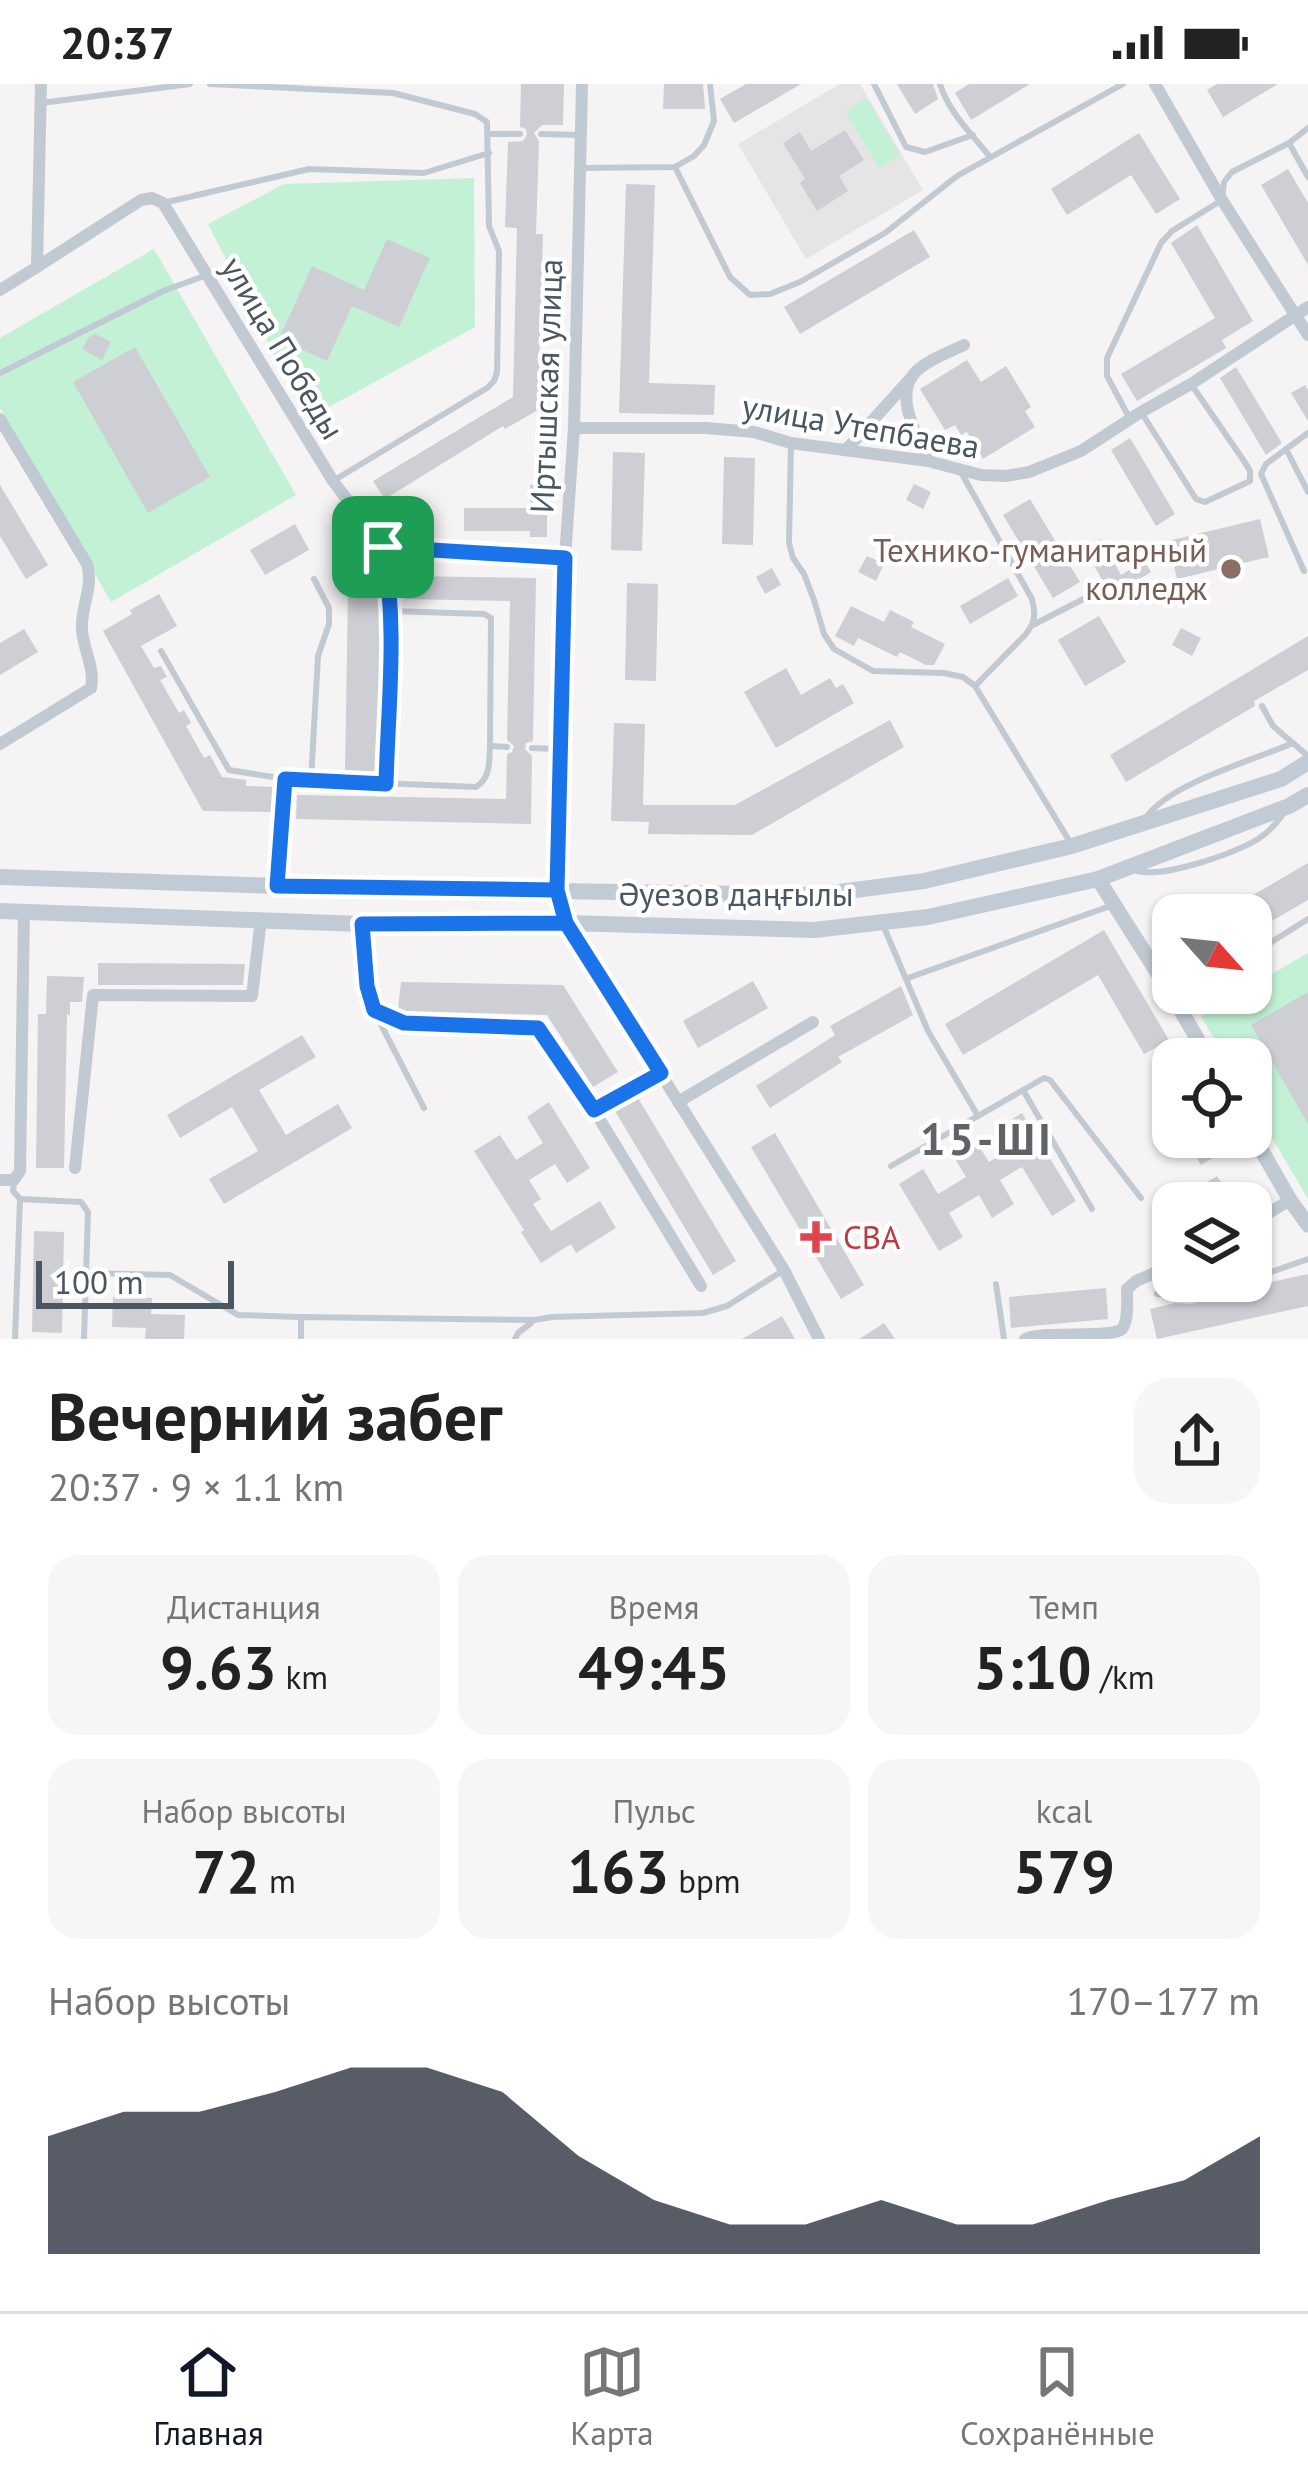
<!DOCTYPE html>
<html lang="ru">
<meta charset="utf-8">
<style>
:root{--surface:#fff;--page:#f6f6f6;--text:#222;--muted:#767676;--line:#e0e0e0;--accent:#111827}
body{margin:0;font-family:"PT Sans",sans-serif;background:var(--page);color:var(--text);height:100vh;display:flex;flex-direction:column;font-size:45px;white-space:nowrap}
*{box-sizing:border-box;margin:0}
p{font-size:39px;color:var(--muted)}
.icon{flex:none;width:66px;height:66px;fill:none;stroke:currentColor;stroke-width:2;stroke-linecap:round;stroke-linejoin:round}
.map{position:relative;height:1255px;overflow:hidden}
.panel{display:flex;flex-direction:column;background:var(--surface);flex:1}
.panel>*{flex:none}
.needle{width:78px;rotate:117deg}
.tools{position:absolute;left:1152px;top:810px;display:grid;gap:24px}
.tools a{display:grid;place-items:center;width:120px;height:120px;border-radius:24px;background:var(--surface);box-shadow:0 3px 9px #0004;font-size:60px}
.scale{position:absolute;left:36px;bottom:30px;width:198px;box-sizing:border-box;padding-left:12px;border:6px solid #4a5661;border-top:0;font-size:33px;line-height:42px;white-space:nowrap;color:#4a5661;-webkit-text-stroke:9px #fff;paint-order:stroke}
.pin{position:absolute;display:grid;place-items:center;width:102px;height:102px;color:#fff;margin:-51px;border-radius:24px;box-shadow:0 6px 18px #0006}
.round{display:grid;place-items:center;flex:none;width:126px;height:126px;border-radius:36px;background:var(--page)}
.overview{display:flex;align-items:center;justify-content:space-between;height:204px;padding:0 48px}
h1{font-size:66px;font-weight:800;line-height:90px}
.figures{display:grid;grid-template-columns:repeat(3,1fr);gap:18px;height:204px;padding:12px 48px}
.figures div{display:grid;align-content:center;border-radius:30px;background:var(--page);text-align:center}
.figures b{font-size:60px;font-weight:800}
.figures small{font-size:33px;font-weight:400}
.figures p{font-size:33px}
.chart{height:336px;padding:24px 48px}
.chart p{display:flex;justify-content:space-between}
.chart svg{width:100%;height:216px;margin-top:12px;fill:var(--accent);opacity:.7}
.status{display:flex;justify-content:space-between;align-items:center;height:84px;padding:0 60px;background:var(--surface);direction:ltr}
.status svg{height:33px;fill:currentColor}
.tab-bar{display:flex;justify-content:space-around;align-items:center;height:168px;border-top:3px solid var(--line);background:var(--surface);font-size:33px;color:var(--muted)}
.tab-bar a{display:grid;justify-items:center;gap:6px}
.tab-bar .on{color:var(--accent)}
.map>svg:first-child{display:block}
</style>
<div class="status"><b>20:37</b><svg viewBox="0 0 49 12"><path d="M0 12V9h3v3zM5 12V6h3v6zM10 12V3h3v9zM15 12V0h3v12zM26 1h20v11H26zM47 4h2v5h-2z"/></svg></div>
<div class="map">
<svg width="1308" height="1255" viewBox="0 0 1308 1255">
<rect width="100%" height="100%" fill="#f5f3f3"/>
<path fill="#e6e4e5" d="M 840,0 L 860,0 L 923,106 L 806,175 L 738,60 Z"/>
<g fill="#c3f1d5">
<path d="M 866,14 L 900,71 L 879,84 L 845,27 Z"/>
<path d="M 474,94 L 475,243 L 307,335 L 208,140 L 284,100 Z"/>
<path d="M 154,165 L 296,411 L 111,518 L 0,324 L 0,254 Z"/>
<path d="M 1308,869 L 1308,1115 L 1251,1018 L 1251,975 L 1226,975 L 1201,932 L 1240,909 L 1251,909 L 1251,902 Z"/>
</g>
<g fill="#cdcfd5">
<path d="M 521,0 L 564,0 L 563,41 L 542,41 L 534,49 L 539,57 L 536,150 L 543,150 L 538,326 L 505,345 L 503,342 L 385,415 L 373,397 L 513,313 L 517,144 L 505,143 L 508,58 L 523,57 L 527,51 L 526,45 L 520,43 Z"/>
<path d="M 664,0 L 703,0 L 705,25 L 663,25 Z"/>
<path d="M 746,0 L 801,0 L 734,39 L 720,15 Z"/>
<path d="M 897,0 L 933,0 L 938,15 L 915,30 Z"/>
<path d="M 969,0 L 1030,0 L 971,36 L 955,9 Z"/>
<path d="M 1217,0 L 1278,0 L 1223,33 L 1207,6 Z"/>
<path d="M 845,46 L 864,76 L 839,92 L 848,107 L 817,127 L 800,99 L 805,95 L 783,59 L 800,48 L 811,67 Z"/>
<path d="M 1139,49 L 1180,115 L 1156,130 L 1131,91 L 1067,131 L 1051,105 Z"/>
<path d="M 1288,85 L 1308,119 L 1308,181 L 1261,101 Z"/>
<path d="M 626,100 L 655,101 L 649,299 L 715,301 L 714,331 L 619,329 Z"/>
<path d="M 1197,141 L 1253,237 L 1222,256 L 1226,264 L 1137,317 L 1121,290 L 1215,234 L 1171,159 Z"/>
<path d="M 914,146 L 930,173 L 800,250 L 784,223 Z"/>
<path d="M 387,155 L 430,174 L 399,243 L 352,222 L 327,277 L 279,255 L 312,182 L 364,206 Z"/>
<path d="M 95,250 L 111,258 L 102,276 L 82,265 L 89,253 Z"/>
<path d="M 135,263 L 210,393 L 148,429 L 73,298 Z"/>
<path d="M 967,276 L 981,298 L 1006,282 L 1031,323 L 1025,327 L 1035,343 L 983,375 L 967,348 L 961,351 L 955,341 L 945,346 L 920,305 Z"/>
<path d="M 1236,283 L 1282,359 L 1266,371 L 1220,294 Z"/>
<path d="M 1305,301 L 1308,306 L 1308,337 L 1291,309 Z"/>
<path d="M 1130,354 L 1175,430 L 1156,442 L 1111,366 Z"/>
<path d="M 613,368 L 645,369 L 642,467 L 611,466 Z"/>
<path d="M 724,373 L 755,374 L 753,461 L 722,460 Z"/>
<path d="M 914,400 L 931,408 L 923,425 L 906,416 Z"/>
<path d="M 0,401 L 48,481 L 26,495 L 0,452 Z"/>
<path d="M 530,401 L 547,401 L 547,453 L 530,453 L 530,447 L 464,447 L 464,424 L 530,424 Z"/>
<path d="M 1030,415 L 1080,498 L 1053,514 L 1003,431 Z"/>
<path d="M 1260,435 L 1269,473 L 1177,495 L 1168,457 Z"/>
<path d="M 295,440 L 309,466 L 265,491 L 250,466 Z"/>
<path d="M 887,451 L 905,460 L 896,476 L 879,467 Z"/>
<path d="M 1100,455 L 1109,470 L 1105,472 L 1110,471 L 1121,491 L 1144,477 L 1151,488 L 1112,512 L 1084,465 Z"/>
<path d="M 867,472 L 884,480 L 876,497 L 858,488 Z"/>
<path d="M 772,484 L 781,501 L 765,510 L 756,493 Z"/>
<path d="M 404,492 L 536,494 L 533,657 L 526,659 L 525,665 L 532,672 L 531,740 L 296,735 L 297,711 L 506,715 L 507,670 L 512,668 L 514,662 L 507,656 L 510,517 L 404,515 Z"/>
<path d="M 1008,494 L 1018,512 L 970,540 L 960,522 Z"/>
<path d="M 627,499 L 658,500 L 656,597 L 625,596 Z"/>
<path d="M 348,507 L 381,507 L 378,691 L 345,690 Z"/>
<path d="M 159,510 L 177,542 L 141,562 L 154,584 L 161,582 L 167,593 L 160,596 L 179,629 L 184,626 L 191,639 L 186,642 L 204,674 L 210,671 L 222,693 L 246,696 L 246,702 L 274,703 L 274,728 L 203,727 L 103,547 L 132,530 L 130,526 Z"/>
<path d="M 851,522 L 884,538 L 890,526 L 914,538 L 911,543 L 945,560 L 934,581 L 926,581 L 900,568 L 897,573 L 858,554 L 854,562 L 835,552 Z"/>
<path d="M 1099,532 L 1126,578 L 1085,602 L 1058,556 Z"/>
<path d="M 1181,544 L 1201,554 L 1192,572 L 1172,561 Z"/>
<path d="M 24,545 L 38,568 L 0,591 L 0,559 Z"/>
<path d="M 1308,552 L 1308,586 L 1254,617 L 1255,622 L 1126,698 L 1110,671 Z"/>
<path d="M 786,584 L 801,611 L 830,594 L 836,604 L 843,600 L 854,619 L 776,664 L 744,608 Z"/>
<path d="M 890,636 L 904,663 L 752,751 L 648,750 L 649,738 L 611,737 L 614,639 L 645,640 L 643,721 L 735,721 Z"/>
<path d="M 1308,779 L 1308,816 L 1251,849 L 1251,831 L 1219,831 Z"/>
<path d="M 1104,846 L 1169,956 L 1144,970 L 1098,891 L 963,971 L 945,940 Z"/>
<path d="M 98,879 L 245,880 L 243,901 L 98,901 Z"/>
<path d="M 47,892 L 84,893 L 82,918 L 70,918 L 70,931 L 67,930 L 64,1084 L 36,1084 L 38,930 L 46,930 Z"/>
<path d="M 753,897 L 768,924 L 698,964 L 683,937 Z"/>
<path d="M 401,898 L 563,901 L 618,988 L 593,1003 L 547,931 L 403,927 L 398,925 Z"/>
<path d="M 901,902 L 913,931 L 838,973 L 842,978 L 770,1024 L 756,1002 L 835,951 L 830,942 Z"/>
<path d="M 1308,908 L 1308,1040 L 1251,941 Z"/>
<path d="M 302,951 L 316,973 L 259,1006 L 286,1051 L 338,1020 L 352,1044 L 224,1120 L 209,1095 L 258,1067 L 232,1023 L 180,1054 L 167,1031 Z"/>
<path d="M 638,1014 L 736,1177 L 713,1191 L 615,1027 Z"/>
<path d="M 549,1018 L 590,1084 L 567,1099 L 555,1080 L 529,1096 L 541,1115 L 533,1120 L 551,1147 L 600,1117 L 616,1144 L 576,1169 L 571,1160 L 541,1179 L 521,1148 L 524,1146 L 474,1067 L 500,1051 L 516,1076 L 543,1059 L 527,1033 Z"/>
<path d="M 1022,1029 L 1076,1117 L 1052,1132 L 1022,1083 L 1000,1096 L 1014,1120 L 992,1134 L 979,1111 L 949,1129 L 963,1153 L 939,1167 L 899,1100 L 923,1085 L 938,1110 L 966,1093 L 954,1073 L 977,1059 L 989,1078 L 1012,1064 L 999,1043 Z"/>
<path d="M 775,1049 L 864,1201 L 841,1215 L 751,1063 Z"/>
<path d="M 1184,1053 L 1221,1053 L 1228,1065 L 1201,1081 Z"/>
<path d="M 1217,1092 L 1234,1119 L 1172,1119 Z"/>
<path d="M 34,1147 L 64,1148 L 62,1249 L 32,1248 Z"/>
<path d="M 1308,1190 L 1308,1222 L 1157,1255 L 1150,1225 L 1175,1219 L 1191,1220 L 1249,1203 Z"/>
<path d="M 1106,1204 L 1108,1235 L 1011,1244 L 1009,1213 Z"/>
<path d="M 113,1213 L 152,1214 L 151,1230 L 185,1231 L 184,1255 L 145,1255 L 146,1244 L 112,1243 Z"/>
<path d="M 782,1232 L 795,1255 L 742,1255 Z"/>
<path d="M 884,1239 L 895,1255 L 859,1255 Z"/>
</g>
<g fill="none" stroke-linecap="round" stroke-linejoin="round">
<g stroke="#c1cad2" stroke-width="6">
<path d="M 210,0 L 393,9 L 475,30 L 487,38 L 489,142 L 499,167 L 497,288 L 494,297 L 487,304 L 333,397"/>
<path d="M 874,0 L 906,63 L 925,68 L 973,51"/>
<path d="M 940,0 C 949,29 972,50 990,73"/>
<path d="M 41,19 L 190,0"/>
<path d="M 488,50 L 520,50"/>
<path d="M 541,50 L 580,51"/>
<path d="M 1289,59 L 1308,93"/>
<path d="M 675,83 L 730,193 L 750,211 L 770,210 L 800,198 L 885,149 L 957,92 L 1123,0"/>
<path d="M 580,84 L 675,83 L 694,72 L 704,61 L 714,37 L 710,0"/>
<path d="M 163,119 L 309,85 L 424,89 L 489,69"/>
<path d="M 0,289 L 163,207 L 207,191"/>
<path d="M 1141,328 L 1196,415 L 1205,418 L 1250,397 L 1250,387 L 1244,377 L 1191,300"/>
<path d="M 1130,335 L 1107,292 L 1107,274 L 1161,159 L 1172,147 L 1222,116 L 1224,98 L 1232,88 L 1289,59 L 1308,44"/>
<path d="M 791,359 L 789,459 L 793,474 L 804,490 L 814,516 L 824,550 L 834,565 L 873,587 L 944,589 L 963,593 L 975,602 L 1070,758"/>
<path d="M 1286,365 L 1308,408"/>
<path d="M 962,390 L 1032,515 C 1036,530 1035,538 1026,550 L 975,602"/>
<path d="M 383,465 C 398,542 388,623 385,701"/>
<path d="M 1304,487 L 1261,390 L 1266,380 L 1308,349"/>
<path d="M 391,527 L 484,530 L 491,534 L 490,662"/>
<path d="M 1033,541 L 1093,510"/>
<path d="M 161,567 L 229,686 L 285,695 L 476,703 C 491,694 489,677 490,662 L 507,663"/>
<path d="M 1262,622 L 1273,642 L 1308,672"/>
<path d="M 532,664 L 557,665"/>
<path d="M 311,697 L 318,572 L 329,540 L 329,524 L 314,495"/>
<path d="M 1147,732 C 1173,698 1252,677 1293,659"/>
<path d="M 1137,787 C 1164,794 1233,770 1258,755 C 1269,748 1278,738 1285,727"/>
<path d="M 277,798 L 285,695"/>
<path d="M 883,841 L 928,947 L 978,1032 L 1044,994 L 1050,996 L 1141,1114"/>
<path d="M 1251,871 L 1308,835"/>
<path d="M 908,894 L 1113,821"/>
<path d="M 375,929 L 424,1024"/>
<path d="M 1023,1006 L 1092,1125"/>
<path d="M 891,1082 L 978,1032"/>
<path d="M 14,1099 L 13,1107 L 20,1115 L 15,1255"/>
<path d="M 20,1115 L 81,1118 L 88,1128 L 84,1255"/>
<path d="M 86,1189 L 170,1191 L 238,1231 L 299,1233"/>
<path d="M 1251,1195 L 1308,1175"/>
<path d="M 996,1200 L 1004,1255"/>
<path d="M 1157,1210 L 1189,1213 L 1244,1197"/>
<path d="M 301,1255 L 301,1233 L 534,1236 L 552,1233 L 703,1229 L 727,1222 L 784,1186"/>
<path d="M 515,1255 L 518,1249 L 531,1239"/>
</g>
<g stroke="#c1cad2" stroke-width="12">
<path d="M 582,0 L 574,344 L 565,474 L 557,806 L 566,839 L 784,1186 L 819,1255"/>
<path d="M 1155,0 L 1222,116 L 1308,251"/>
<path d="M 37,183 L 141,116 L 152,114 L 163,119 L 333,397 L 383,463 L 565,474"/>
<path d="M 0,206 L 37,183 L 41,0"/>
<path d="M 0,335 L 87,480 C 94,504 80,524 82,547 C 84,567 95,584 91,604 L 0,660"/>
<path d="M 574,344 L 706,344 L 754,348 L 791,359 L 928,377 L 981,391 L 1006,392 L 1029,388 L 1081,367 L 1141,328 L 1191,300 L 1308,223"/>
<path d="M 846,366 L 909,296"/>
<path d="M 928,377 C 917,350 890,307 920,284 C 932,274 950,268 964,261"/>
<path d="M 362,840 L 367,901 L 374,926 L 404,939 L 538,944 L 594,1026"/>
<path d="M 661,989 L 594,1026 L 701,1202"/>
<path d="M 678,1018 L 813,938"/>
<path d="M 75,1084 L 93,911 L 252,912 L 261,835"/>
<path d="M 0,1096 L 14,1096 L 20,1087 L 24,827"/>
<path d="M 1251,1140 L 1290,1116"/>
<path d="M 1025,1255 C 1048,1246 1109,1255 1122,1245 C 1129,1236 1127,1216 1127,1205 L 1136,1197 L 1173,1181"/>
</g>
<g stroke="#c1cad2" stroke-width="15">
<path d="M 1098,795 L 1176,918 L 1209,975"/>
<path d="M 1251,1048 L 1290,1116 L 1308,1141"/>
</g>
<g stroke="#c1cbd6" stroke-width="16">
<path d="M 0,793 L 307,803 L 816,811 L 924,797 L 1072,762 L 1281,695 L 1308,678"/>
<path d="M 0,827 L 362,840 L 566,839 L 814,846 L 928,833 L 1098,795 L 1289,722 L 1308,711"/>
</g>
</g>
<g fill="none" stroke-linecap="round" stroke-linejoin="round">
<g stroke="#fff" stroke-width="24">
<path id="route" d="M 383,463 L 565,474 L 557,806 L 566,839 L 362,840 L 367,902 L 374,926 L 404,939 L 538,944 L 594,1026 L 661,989 L 566,839 L 557,806 L 277,802 L 285,695 L 386,700 C 388,622 398,541 383,463"/>
</g>
<use href="#route" stroke="#1a73e8" stroke-width="15"/>
</g>
<circle fill="#8d6e63" stroke="#fff" stroke-width="4.5" cx="1231" cy="485" r="12"/>
<path fill="#e0444e" stroke="#fff" stroke-width="4.5" d="M810 1135h12v12h12v12h-12v12h-12v-12h-12v-12h12z"/>
<g text-anchor="middle" stroke-width="9" stroke-linejoin="round" paint-order="stroke">
<g font-size="33" fill="#4a5661" stroke="#fff">
<text transform="translate(283 264) rotate(59)" y="12">улица Победы</text>
<text transform="translate(546 302) rotate(-88)" y="12">Иртышская улица</text>
<text transform="translate(861 342) rotate(10)" y="12">улица Утепбаева</text>
<text x="736" y="822">Әуезов даңғылы</text>
</g>
<g font-size="33" fill="#785e54" stroke="#fff" text-anchor="end">
<text x="1207" y="478">Технико-гуманитарный<tspan x="1207" dy="38">колледж</tspan></text>
</g>
<g font-size="33" fill="#be3a42" stroke="#fff" text-anchor="start">
<text x="843" y="1165">СВА</text>
</g>
<g font-size="45" font-weight="bold" letter-spacing="3" fill="#5f6368" stroke="#fff">
<text x="987" y="1071">15-ШІ</text>
</g>
</g>
</svg>
<div class="tools">
<a><svg class="needle" viewBox="-14 -14 28 28"><path d="M0-13l5 13h-10z" fill="#e53935"/><path d="M0 13l5-13h-10z" fill="#767676"/></svg></a>
<a><svg class="icon" aria-label="locate" viewBox="0 0 24 24"><circle cx="12" cy="12" r="6"/><path d="M12 2v4M12 18v4M2 12h4M18 12h4"/></svg></a>
<a><svg class="icon" aria-label="layers" viewBox="0 0 24 24"><path d="M12 4l9 5-9 5-9-5zM3 14l9 5 9-5"/></svg></a>
</div>
<div class="scale">100 m</div>
<div class="pin" style="left:383px;top:463px;background:#1e9e55"><svg class="icon" aria-label="arrive" viewBox="0 0 24 24"><path d="M6 21V4h12l-3 4 3 4H6"/></svg></div>
</div>
<section class="panel">
<div class="overview"><div><h1>Вечерний забег</h1><p>20:37 · 9 × 1.1 km</p></div><a class="round"><svg class="icon" aria-label="share" viewBox="0 0 24 24"><path d="M12 15V3M7 8l5-5 5 5M5 13v7h14v-7"/></svg></a></div>
<div class="figures">
<div><p>Дистанция</p><b>9.63<small> km</small></b></div>
<div><p>Время</p><b>49:45</b></div>
<div><p>Темп</p><b>5:10<small> /km</small></b></div>
</div>
<div class="figures">
<div><p>Набор высоты</p><b>72<small> m</small></b></div>
<div><p>Пульс</p><b>163<small> bpm</small></b></div>
<div><p>kcal</p><b>579</b></div>
</div>
<div class="chart"><p><span>Набор высоты</span>170–177 m</p>
<svg viewBox="0 0 160 44" preserveAspectRatio="none"><path d="M0 44V20L10 15L20 15L30 11L40 6L50 6L60 11L70 24L80 33L90 38L100 38L110 33L120 38L130 38L140 33L150 29L160 20V44z"/></svg>
</div>
</section>
<nav class="tab-bar">
<a class="on"><svg class="icon" aria-label="home" viewBox="0 0 24 24"><path d="M3 11l9-7 9 7M6 9v11h12V9"/></svg>Главная</a>
<a><svg class="icon" aria-label="map" viewBox="0 0 24 24"><path d="M3 6l6-2 6 2 6-2v14l-6 2-6-2-6 2zM9 4v14M15 6v14"/></svg>Карта</a>
<a><svg class="icon" aria-label="saved" viewBox="0 0 24 24"><path d="M7 4h10v16l-5-4-5 4z"/></svg>Сохранённые</a>
</nav>
